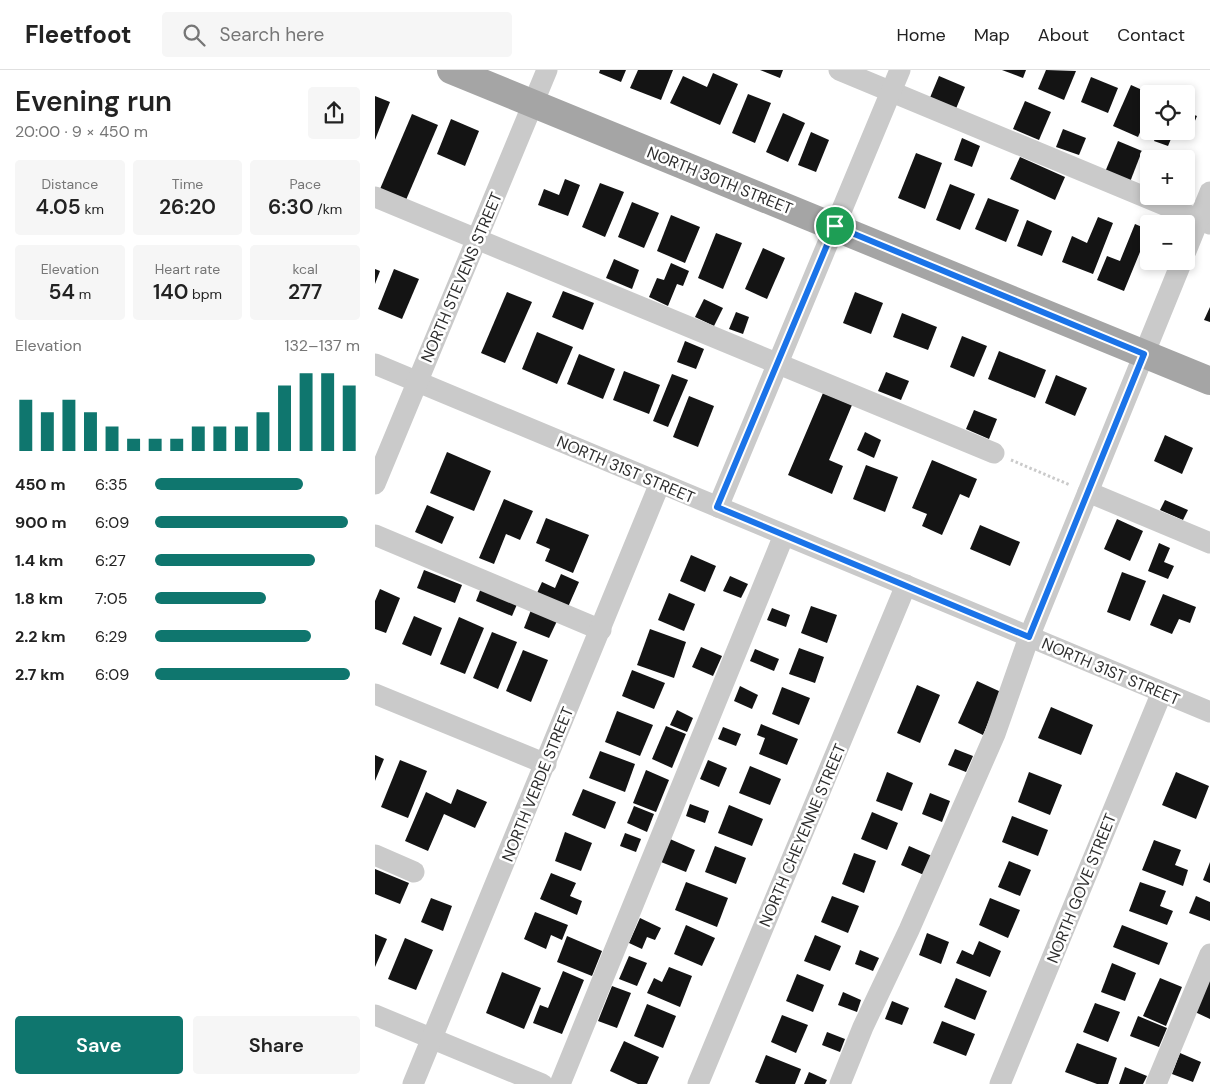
<!DOCTYPE html>
<meta charset="utf-8">
<style>
:root{--surface:#fff;--page:#f6f6f6;--text:#222;--muted:#767676;--line:#e0e0e0;--accent:#0f766e}
body{margin:0;font-family:"DM Sans",sans-serif;background:var(--page);color:var(--text);height:100vh;display:flex;flex-direction:column;font-size:19px;white-space:nowrap}
*{box-sizing:border-box;margin:0}
p{font-size:16px;color:var(--muted)}
.icon{flex:none;width:28px;height:28px;fill:none;stroke:currentColor;stroke-width:2;stroke-linecap:round;stroke-linejoin:round}
.map{position:relative;flex:1;overflow:hidden}
.details{display:flex;flex-direction:column;background:var(--surface);width:375px}
.details>*{flex:none}
.tools{position:absolute;left:765px;top:15px;display:grid;gap:10px}
.tools a{display:grid;place-items:center;width:55px;height:55px;border-radius:5px;background:var(--surface);box-shadow:0 2px 8px #0003;font-size:25px}
.pin{position:absolute;display:grid;place-items:center;width:42px;height:42px;color:#fff;margin:-21px;border:2px solid #fff;border-radius:50%;box-shadow:0 1px 5px #0007}
.round{display:grid;place-items:center;flex:none;width:52px;height:52px;border-radius:5px;background:var(--page)}
.overview{display:flex;align-items:center;justify-content:space-between;height:85px;padding:0 15px}
h1{font-size:28px;font-weight:600;line-height:38px}
.figures{display:grid;grid-template-columns:repeat(3,1fr);gap:8px;height:85px;padding:5px 15px}
.figures div{display:grid;align-content:center;border-radius:5px;background:var(--page);text-align:center}
.figures b{font-size:21px;font-weight:600}
.figures small{font-size:14px;font-weight:400}
.figures p{font-size:14px}
.chart{height:140px;padding:10px 15px}
.chart p{display:flex;justify-content:space-between}
.chart svg{width:100%;height:90px;margin-top:5px;stroke:var(--accent);stroke-width:6}
.action{display:flex;gap:10px;margin-top:auto;padding:10px 15px}
.action a{flex:1;height:58px;border-radius:5px;background:var(--accent);color:#fff;font-size:20px;font-weight:600;line-height:58px;text-align:center}
.action a+a{background:var(--page);color:var(--text)}
ul{padding:0 15px;list-style:none;font-size:16px}
li{display:grid;grid-template-columns:80px 60px 1fr;align-items:center;height:38px}
li i{height:12px;border-radius:6px;background:var(--accent)}
header{display:flex;align-items:center;gap:30px;box-sizing:border-box;height:70px;padding:0 25px;background:var(--surface);border-bottom:1px solid var(--line)}
header strong{font-size:24px}
nav{display:flex;gap:28px;margin-inline-start:auto;font-size:18px}
.search{width:350px;height:45px;background:var(--page);display:flex;align-items:center;gap:12px;box-sizing:border-box;padding:0 18px;border-radius:5px;color:var(--muted);font-size:19px}
main{display:flex;flex:1;min-height:0}
.map>svg:first-child{display:block}
</style>
<header>
<strong>Fleetfoot</strong>
<div class="search"><svg class="icon" aria-label="search" viewBox="0 0 24 24"><circle cx="10" cy="10" r="6"/><path d="M15 15l6 6"/></svg>Search here</div>
<nav><a>Home</a><a>Map</a><a>About</a><a>Contact</a></nav>
</header>
<main>
<section class="details">
<div class="overview"><div><h1>Evening run</h1><p>20:00 · 9 × 450 m</p></div><a class="round"><svg class="icon" aria-label="share" viewBox="0 0 24 24"><path d="M12 15V3M7 8l5-5 5 5M5 13v7h14v-7"/></svg></a></div>
<div class="figures">
<div><p>Distance</p><b>4.05<small> km</small></b></div>
<div><p>Time</p><b>26:20</b></div>
<div><p>Pace</p><b>6:30<small> /km</small></b></div>
</div>
<div class="figures">
<div><p>Elevation</p><b>54<small> m</small></b></div>
<div><p>Heart rate</p><b>140<small> bpm</small></b></div>
<div><p>kcal</p><b>277</b></div>
</div>
<div class="chart"><p><span>Elevation</span>132–137 m</p>
<svg viewBox="0 0 160 44" preserveAspectRatio="none"><path d="M5 44V19M15 44V25M25 44V19M35 44V25M45 44V32M55 44V38M65 44V38M75 44V38M85 44V32M95 44V32M105 44V32M115 44V25M125 44V12M135 44V6M145 44V6M155 44V12"/></svg>
</div>
<ul>
<li><b>450 m</b>6:35<i style="width:72%"></i></li>
<li><b>900 m</b>6:09<i style="width:94%"></i></li>
<li><b>1.4 km</b>6:27<i style="width:78%"></i></li>
<li><b>1.8 km</b>7:05<i style="width:54%"></i></li>
<li><b>2.2 km</b>6:29<i style="width:76%"></i></li>
<li><b>2.7 km</b>6:09<i style="width:95%"></i></li>
</ul>
<div class="action"><a>Save</a><a>Share</a></div>
</section>
<div class="map">
<svg width="835" height="1014" viewBox="0 0 835 1014">
<rect width="100%" height="100%" fill="#fff"/>
<g fill="#141414">
<path d="M 225,0 L 251,0 L 246,12 L 224,3 Z"/>
<path d="M 263,0 L 298,0 L 286,30 L 255,18 Z"/>
<path d="M 385,0 L 408,0 L 405,8 Z"/>
<path d="M 627,0 L 651,0 L 648,8 Z"/>
<path d="M 671,0 L 701,1 L 689,30 L 663,19 Z"/>
<path d="M 338,3 L 363,14 L 345,55 L 295,33 L 308,6 L 332,17 Z"/>
<path d="M 564,6 L 590,17 L 580,41 L 554,30 Z"/>
<path d="M 716,7 L 743,18 L 733,43 L 706,32 Z"/>
<path d="M 756,15 L 774,23 L 774,42 L 763,67 L 738,56 Z"/>
<path d="M 373,24 L 396,33 L 380,73 L 357,63 Z"/>
<path d="M 0,26 L 15,32 L 0,70 Z"/>
<path d="M 650,31 L 676,42 L 664,70 L 638,59 Z"/>
<path d="M 811,42 L 822,46 L 812,70 L 798,64 L 793,76 L 779,71 L 783,61 L 811,61 Z"/>
<path d="M 408,43 L 430,53 L 413,92 L 391,82 Z"/>
<path d="M 37,44 L 63,55 L 31,130 L 5,119 Z"/>
<path d="M 76,49 L 104,61 L 90,96 L 62,84 Z"/>
<path d="M 688,59 L 711,68 L 704,85 L 681,77 Z"/>
<path d="M 436,62 L 454,70 L 441,102 L 423,95 Z"/>
<path d="M 587,68 L 605,76 L 597,97 L 579,90 Z"/>
<path d="M 743,71 L 767,81 L 755,112 L 730,102 Z"/>
<path d="M 541,83 L 567,93 L 550,139 L 523,128 Z"/>
<path d="M 645,87 L 690,107 L 680,130 L 635,109 Z"/>
<path d="M 774,101 L 774,121 L 767,118 Z"/>
<path d="M 190,109 L 205,115 L 193,146 L 163,135 L 169,119 L 184,125 Z"/>
<path d="M 225,113 L 249,122 L 230,167 L 207,157 Z"/>
<path d="M 575,114 L 600,124 L 585,160 L 561,150 Z"/>
<path d="M 613,128 L 644,140 L 631,172 L 600,159 Z"/>
<path d="M 257,132 L 284,143 L 269,178 L 243,167 Z"/>
<path d="M 296,145 L 325,157 L 310,193 L 282,181 Z"/>
<path d="M 723,147 L 738,153 L 718,204 L 687,192 L 697,166 L 712,173 Z"/>
<path d="M 652,150 L 677,161 L 667,186 L 642,176 Z"/>
<path d="M 760,154 L 774,160 L 749,221 L 722,210 L 732,186 L 745,191 Z"/>
<path d="M 341,163 L 367,173 L 348,219 L 323,208 Z"/>
<path d="M 388,178 L 410,188 L 392,229 L 370,219 Z"/>
<path d="M 239,189 L 264,200 L 257,219 L 231,208 Z"/>
<path d="M 296,193 L 314,201 L 308,216 L 302,214 L 293,236 L 274,227 L 282,208 L 289,210 Z"/>
<path d="M 0,199 L 5,201 L 0,214 Z"/>
<path d="M 19,199 L 44,209 L 27,249 L 3,239 Z"/>
<path d="M 188,221 L 219,233 L 208,260 L 177,247 Z"/>
<path d="M 132,222 L 157,232 L 130,293 L 106,283 Z"/>
<path d="M 480,222 L 508,233 L 496,264 L 468,253 Z"/>
<path d="M 329,229 L 348,238 L 339,256 L 320,247 Z"/>
<path d="M 835,237 L 835,252 L 829,250 Z"/>
<path d="M 361,242 L 374,247 L 368,264 L 354,259 Z"/>
<path d="M 527,243 L 562,257 L 553,280 L 518,267 Z"/>
<path d="M 162,262 L 198,277 L 182,314 L 147,299 Z"/>
<path d="M 587,266 L 612,276 L 599,307 L 575,297 Z"/>
<path d="M 310,271 L 329,279 L 321,299 L 302,292 Z"/>
<path d="M 624,281 L 671,300 L 660,328 L 613,309 Z"/>
<path d="M 204,284 L 240,299 L 228,329 L 192,314 Z"/>
<path d="M 249,301 L 285,315 L 274,344 L 238,330 Z"/>
<path d="M 511,302 L 534,311 L 526,330 L 503,321 Z"/>
<path d="M 297,304 L 313,310 L 293,357 L 278,351 Z"/>
<path d="M 681,305 L 712,318 L 700,346 L 670,333 Z"/>
<path d="M 448,323 L 477,335 L 454,390 L 468,396 L 457,424 L 413,405 Z"/>
<path d="M 314,326 L 339,336 L 323,377 L 298,367 Z"/>
<path d="M 599,340 L 622,349 L 614,369 L 591,359 Z"/>
<path d="M 490,362 L 506,370 L 499,388 L 482,380 Z"/>
<path d="M 790,365 L 818,378 L 807,404 L 779,391 Z"/>
<path d="M 72,382 L 116,401 L 99,441 L 55,423 Z"/>
<path d="M 557,390 L 602,409 L 594,428 L 585,424 L 567,465 L 547,456 L 552,444 L 537,438 Z"/>
<path d="M 491,395 L 523,407 L 510,442 L 478,429 Z"/>
<path d="M 129,429 L 158,441 L 145,470 L 131,464 L 119,494 L 104,488 Z"/>
<path d="M 790,430 L 813,440 L 808,450 L 785,440 Z"/>
<path d="M 52,435 L 79,447 L 67,474 L 40,462 Z"/>
<path d="M 171,448 L 214,465 L 198,503 L 170,491 L 175,479 L 161,473 Z"/>
<path d="M 742,449 L 768,461 L 755,491 L 729,479 Z"/>
<path d="M 605,455 L 645,472 L 635,496 L 595,479 Z"/>
<path d="M 784,473 L 795,478 L 789,492 L 799,496 L 793,509 L 773,501 Z"/>
<path d="M 316,485 L 341,496 L 330,522 L 305,511 Z"/>
<path d="M 49,500 L 87,515 L 80,533 L 42,518 Z"/>
<path d="M 747,502 L 771,511 L 755,551 L 732,542 Z"/>
<path d="M 186,504 L 204,512 L 193,537 L 162,523 L 167,512 L 180,518 Z"/>
<path d="M 355,506 L 373,514 L 366,528 L 348,521 Z"/>
<path d="M 106,518 L 143,532 L 137,546 L 101,531 Z"/>
<path d="M 5,519 L 25,528 L 11,563 L 0,559 L 0,531 Z"/>
<path d="M 294,523 L 320,534 L 309,561 L 283,550 Z"/>
<path d="M 788,524 L 821,537 L 815,553 L 804,549 L 797,564 L 775,555 Z"/>
<path d="M 436,536 L 462,545 L 452,573 L 426,563 Z"/>
<path d="M 397,538 L 415,545 L 411,557 L 392,550 Z"/>
<path d="M 156,540 L 182,551 L 174,568 L 149,558 Z"/>
<path d="M 39,546 L 67,558 L 56,586 L 27,574 Z"/>
<path d="M 84,547 L 109,558 L 90,604 L 65,594 Z"/>
<path d="M 275,559 L 311,572 L 299,608 L 262,595 Z"/>
<path d="M 117,562 L 142,572 L 123,619 L 98,608 Z"/>
<path d="M 326,577 L 347,586 L 338,606 L 317,597 Z"/>
<path d="M 424,578 L 449,587 L 440,613 L 414,604 Z"/>
<path d="M 380,579 L 404,589 L 399,601 L 375,591 Z"/>
<path d="M 148,580 L 173,590 L 156,632 L 131,621 Z"/>
<path d="M 257,600 L 290,613 L 279,639 L 247,626 Z"/>
<path d="M 602,611 L 626,622 L 608,665 L 583,653 Z"/>
<path d="M 542,615 L 565,625 L 545,673 L 522,663 Z"/>
<path d="M 365,616 L 383,625 L 377,639 L 359,631 Z"/>
<path d="M 407,617 L 435,628 L 424,655 L 397,644 Z"/>
<path d="M 676,637 L 718,655 L 706,685 L 663,668 Z"/>
<path d="M 302,640 L 318,648 L 312,662 L 295,655 Z"/>
<path d="M 242,641 L 278,655 L 265,686 L 230,672 Z"/>
<path d="M 386,654 L 423,669 L 412,695 L 384,684 L 390,668 L 382,665 Z"/>
<path d="M 291,656 L 311,664 L 297,698 L 277,689 Z"/>
<path d="M 348,657 L 366,664 L 361,676 L 343,669 Z"/>
<path d="M 580,679 L 598,686 L 591,702 L 573,695 Z"/>
<path d="M 225,681 L 260,694 L 250,722 L 214,708 Z"/>
<path d="M 0,685 L 9,689 L 0,711 Z"/>
<path d="M 25,690 L 52,701 L 33,748 L 6,737 Z"/>
<path d="M 333,690 L 352,698 L 344,717 L 325,709 Z"/>
<path d="M 375,696 L 406,709 L 395,735 L 364,723 Z"/>
<path d="M 271,700 L 294,710 L 281,742 L 258,733 Z"/>
<path d="M 512,702 L 538,713 L 527,741 L 501,731 Z"/>
<path d="M 654,702 L 687,715 L 675,745 L 643,732 Z"/>
<path d="M 801,702 L 834,716 L 821,749 L 787,735 Z"/>
<path d="M 82,719 L 112,732 L 100,758 L 69,744 L 53,781 L 30,771 L 51,722 L 76,734 Z"/>
<path d="M 208,719 L 241,732 L 230,759 L 197,745 Z"/>
<path d="M 555,723 L 575,731 L 567,752 L 547,744 Z"/>
<path d="M 315,734 L 334,741 L 330,753 L 311,746 Z"/>
<path d="M 354,735 L 388,749 L 377,776 L 343,763 Z"/>
<path d="M 259,736 L 279,744 L 272,762 L 252,753 Z"/>
<path d="M 497,742 L 523,753 L 512,780 L 486,769 Z"/>
<path d="M 637,746 L 673,760 L 663,786 L 627,772 Z"/>
<path d="M 190,762 L 217,773 L 206,801 L 180,791 Z"/>
<path d="M 250,763 L 266,769 L 261,782 L 245,776 Z"/>
<path d="M 295,769 L 320,780 L 311,802 L 286,792 Z"/>
<path d="M 779,770 L 806,780 L 800,795 L 813,800 L 808,816 L 767,800 Z"/>
<path d="M 340,776 L 371,788 L 361,814 L 330,802 Z"/>
<path d="M 534,776 L 557,786 L 549,805 L 526,795 Z"/>
<path d="M 479,783 L 501,791 L 489,823 L 467,814 Z"/>
<path d="M 634,791 L 656,800 L 645,826 L 623,817 Z"/>
<path d="M 835,792 L 835,813 L 828,810 Z"/>
<path d="M 0,799 L 34,813 L 25,834 L 0,824 Z"/>
<path d="M 176,803 L 201,813 L 195,826 L 207,831 L 202,845 L 165,829 Z"/>
<path d="M 311,812 L 353,828 L 342,857 L 300,840 Z"/>
<path d="M 765,812 L 791,821 L 785,836 L 798,841 L 792,855 L 754,841 Z"/>
<path d="M 457,826 L 484,836 L 473,863 L 446,852 Z"/>
<path d="M 821,826 L 835,832 L 835,851 L 814,843 Z"/>
<path d="M 56,828 L 77,836 L 68,861 L 46,852 Z"/>
<path d="M 615,828 L 645,840 L 633,868 L 604,855 Z"/>
<path d="M 160,842 L 193,855 L 187,870 L 176,865 L 171,879 L 149,869 Z"/>
<path d="M 265,848 L 286,858 L 280,870 L 272,867 L 267,879 L 254,873 Z"/>
<path d="M 311,855 L 340,868 L 327,896 L 299,884 Z"/>
<path d="M 747,855 L 793,873 L 784,895 L 738,877 Z"/>
<path d="M 552,863 L 574,872 L 566,894 L 544,885 Z"/>
<path d="M 0,864 L 12,869 L 0,897 Z"/>
<path d="M 440,865 L 466,876 L 455,901 L 429,891 Z"/>
<path d="M 192,866 L 227,881 L 217,906 L 182,892 Z"/>
<path d="M 30,868 L 58,880 L 41,920 L 13,909 Z"/>
<path d="M 604,871 L 626,881 L 615,907 L 581,893 L 587,880 L 598,885 Z"/>
<path d="M 485,880 L 504,888 L 498,901 L 480,894 Z"/>
<path d="M 254,886 L 272,893 L 262,916 L 244,909 Z"/>
<path d="M 737,893 L 761,903 L 750,931 L 726,922 Z"/>
<path d="M 294,897 L 317,906 L 305,937 L 272,923 L 279,908 L 287,912 Z"/>
<path d="M 188,901 L 209,910 L 187,964 L 158,953 L 165,935 L 173,938 Z"/>
<path d="M 127,902 L 166,918 L 149,959 L 111,943 Z"/>
<path d="M 422,904 L 449,915 L 438,942 L 411,931 Z"/>
<path d="M 581,908 L 612,921 L 600,950 L 569,937 Z"/>
<path d="M 785,908 L 807,917 L 791,956 L 768,946 Z"/>
<path d="M 835,908 L 835,949 L 820,942 Z"/>
<path d="M 237,916 L 256,923 L 242,958 L 223,951 Z"/>
<path d="M 468,922 L 486,930 L 482,942 L 463,935 Z"/>
<path d="M 517,931 L 534,938 L 527,955 L 510,949 Z"/>
<path d="M 720,933 L 745,942 L 733,972 L 708,962 Z"/>
<path d="M 272,934 L 301,946 L 288,978 L 259,966 Z"/>
<path d="M 407,945 L 433,955 L 421,983 L 396,972 Z"/>
<path d="M 763,946 L 792,958 L 784,977 L 755,966 Z"/>
<path d="M 567,951 L 600,964 L 591,986 L 558,973 Z"/>
<path d="M 452,962 L 470,969 L 465,982 L 447,975 Z"/>
<path d="M 249,971 L 284,987 L 272,1014 L 263,1014 L 235,1001 Z"/>
<path d="M 702,973 L 742,988 L 733,1014 L 722,1014 L 690,1002 Z"/>
<path d="M 805,983 L 826,992 L 818,1012 L 797,1004 Z"/>
<path d="M 391,985 L 426,999 L 420,1014 L 385,1014 L 380,1012 Z"/>
<path d="M 750,997 L 772,1006 L 768,1014 L 744,1014 Z"/>
<path d="M 434,1002 L 452,1010 L 450,1014 L 429,1014 Z"/>
</g>
<g fill="none" stroke-linecap="round" stroke-linejoin="round">
<path stroke="#cacaca" stroke-width="3" stroke-dasharray="2.5 2.5" stroke-linecap="butt" d="M 636,390 L 695,415"/>
<g stroke="#cacaca" stroke-width="21">
<path d="M 464,0 L 835,154"/>
<path d="M 0,127 L 619,383"/>
<path d="M 811,181 L 835,122"/>
<path d="M 0,294 L 835,642"/>
<path d="M 0,414 L 172,0"/>
<path d="M 713,422 L 835,473"/>
<path d="M 343,437 L 525,0"/>
<path d="M 0,465 L 226,560"/>
<path d="M 0,624 L 171,694"/>
<path d="M 0,785 L 39,802"/>
<path d="M 0,945 L 167,1014"/>
<path d="M 38,1014 L 285,413"/>
<path d="M 185,1014 L 409,465"/>
<path d="M 323,1014 L 531,515"/>
<path d="M 465,1014 L 488,957 L 534,860 L 620,664 L 654,567 L 807,191"/>
<path d="M 625,1014 L 787,622"/>
<path d="M 781,1014 L 835,884"/>
</g>
<path stroke="#a5a5a5" stroke-width="28" d="M 76,0 L 835,311"/>
</g>
<g fill="none" stroke-linecap="round" stroke-linejoin="round">
<g stroke="#fff" stroke-width="10">
<path id="route" d="M 460,156 L 769,284 L 654,567 L 342,437 Z"/>
</g>
<use href="#route" stroke="#1a73e8" stroke-width="6"/>
</g>
<g text-anchor="middle" stroke-width="5" stroke-linejoin="round" paint-order="stroke">
<g font-size="16" fill="#2d2d2d" stroke="#fff">
<text transform="translate(345 110) rotate(22)" y="6">NORTH 30TH STREET</text>
<text transform="translate(86 207) rotate(-67)" y="6">NORTH STEVENS STREET</text>
<text transform="translate(251 399) rotate(23)" y="6">NORTH 31ST STREET</text>
<text transform="translate(736 601) rotate(23)" y="6">NORTH 31ST STREET</text>
<text transform="translate(162 714) rotate(-68)" y="6">NORTH VERDE STREET</text>
<text transform="translate(427 765) rotate(-67)" y="6">NORTH CHEYENNE STREET</text>
<text transform="translate(706 818) rotate(-68)" y="6">NORTH GOVE STREET</text>
</g>
</g>
</svg>
<div class="tools">
<a><svg class="icon" aria-label="locate" viewBox="0 0 24 24"><circle cx="12" cy="12" r="6"/><path d="M12 2v4M12 18v4M2 12h4M18 12h4"/></svg></a>
<a>+</a>
<a>−</a>
</div>
<div class="pin" style="left:460px;top:156px;background:#1e9e55"><svg class="icon" aria-label="arrive" viewBox="0 0 24 24"><path d="M6 21V4h12l-3 4 3 4H6"/></svg></div>
</div>
</main>
